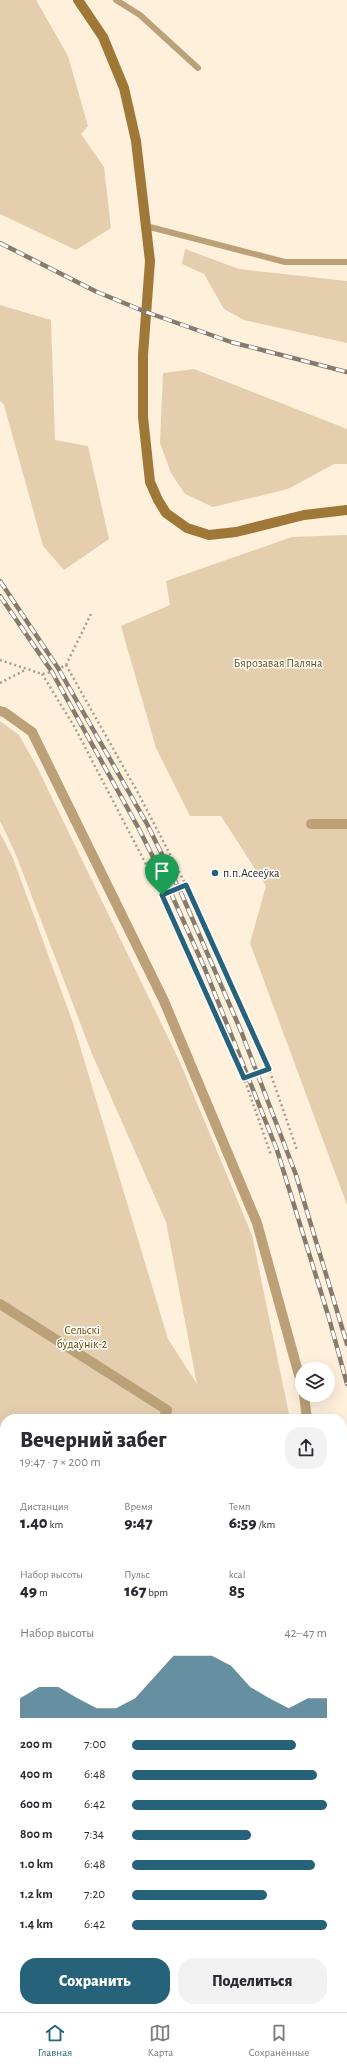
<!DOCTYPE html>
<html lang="ru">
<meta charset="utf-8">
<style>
:root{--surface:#fff;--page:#f2f2f3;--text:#2b2b33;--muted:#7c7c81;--line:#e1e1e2;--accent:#26627a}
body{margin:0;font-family:"Alegreya Sans",sans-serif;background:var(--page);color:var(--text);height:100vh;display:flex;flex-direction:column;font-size:15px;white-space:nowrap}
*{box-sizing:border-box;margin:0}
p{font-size:13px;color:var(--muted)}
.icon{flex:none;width:22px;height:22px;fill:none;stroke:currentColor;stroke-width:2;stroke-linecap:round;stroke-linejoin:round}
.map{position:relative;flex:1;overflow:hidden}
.panel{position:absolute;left:0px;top:1414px;width:347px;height:598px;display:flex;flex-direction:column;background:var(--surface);border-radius:16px 16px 0 0;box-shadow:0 4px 16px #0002}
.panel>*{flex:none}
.tools{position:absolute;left:295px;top:1362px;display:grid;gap:8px}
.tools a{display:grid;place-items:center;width:40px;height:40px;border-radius:50%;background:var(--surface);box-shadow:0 4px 16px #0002;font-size:20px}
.pin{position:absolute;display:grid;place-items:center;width:34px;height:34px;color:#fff;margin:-41px -17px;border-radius:50% 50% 50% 0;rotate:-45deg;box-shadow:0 0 4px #0007}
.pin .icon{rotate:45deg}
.round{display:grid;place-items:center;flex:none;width:42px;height:42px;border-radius:16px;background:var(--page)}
.summary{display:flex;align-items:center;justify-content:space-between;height:68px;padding:0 20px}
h1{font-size:22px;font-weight:800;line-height:30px}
.stats{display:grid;grid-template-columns:repeat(3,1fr);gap:6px;height:68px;padding:4px 20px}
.stats div{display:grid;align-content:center}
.stats b{font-size:17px;font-weight:800}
.stats small{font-size:11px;font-weight:400}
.stats p{font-size:11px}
.chart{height:112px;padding:8px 20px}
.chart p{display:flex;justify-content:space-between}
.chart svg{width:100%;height:72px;margin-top:4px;fill:var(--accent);opacity:.7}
.action{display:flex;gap:8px;margin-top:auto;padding:8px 20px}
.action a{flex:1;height:46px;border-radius:16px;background:var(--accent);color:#fff;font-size:16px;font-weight:800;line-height:46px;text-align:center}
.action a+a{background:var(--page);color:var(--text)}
ul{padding:0 20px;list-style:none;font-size:13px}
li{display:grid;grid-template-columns:64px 48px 1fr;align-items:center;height:30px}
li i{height:10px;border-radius:5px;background:var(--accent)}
.tab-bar{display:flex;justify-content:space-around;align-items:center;height:56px;border-top:1px solid var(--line);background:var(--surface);font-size:11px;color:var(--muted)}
.tab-bar a{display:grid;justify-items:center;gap:2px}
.tab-bar .selected{color:var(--accent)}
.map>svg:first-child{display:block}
</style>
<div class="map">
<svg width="347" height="2012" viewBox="0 0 347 2012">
<rect width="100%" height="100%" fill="#fef0db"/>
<g fill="#e5ceae">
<path d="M 0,0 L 36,0 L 68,56 L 88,126 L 81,134 L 104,167 L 111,228 L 76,250 L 0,214 Z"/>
<path d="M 185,249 L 239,269 L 347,281 L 347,343 L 244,320 L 224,309 L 204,274 L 182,264 Z"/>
<path d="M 0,305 L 51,320 L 55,440 L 88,446 L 109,539 L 64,570 L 43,546 L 4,405 L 0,401 Z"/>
<path d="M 194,369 L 347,429 L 347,464 L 334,464 L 288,489 L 213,507 L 185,494 L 171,473 L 160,443 L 163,373 Z"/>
<path d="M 347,535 L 347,1205 L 250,943 L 266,886 L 221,816 L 190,816 L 156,748 L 121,626 L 170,605 L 166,581 L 292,537 Z"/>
<path d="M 0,721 L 19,735 L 37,767 L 179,1060 L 252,1235 L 290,1419 L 5,1419 L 5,2007 L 342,2007 L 342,1587 L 347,1594 L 347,2012 L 0,2012 L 0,833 L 13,858 L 73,1023 L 168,1339 L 197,1384 L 166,1222 L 92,1054 L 16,855 L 0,821 Z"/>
</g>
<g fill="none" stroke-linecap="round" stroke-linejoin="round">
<g stroke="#a89d8e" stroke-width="2.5" stroke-dasharray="2 3" stroke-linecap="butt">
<path d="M 0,660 L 42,674 L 52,672 L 66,665 L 91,614"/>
<path d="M 66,665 L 137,791 L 186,885 L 269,1069 L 297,1150"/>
<path d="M 42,674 L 74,726 L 162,895 L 244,1078 L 271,1155"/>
<path d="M 0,683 L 25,670"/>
<path d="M 162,895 L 186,885"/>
<path d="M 244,1078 L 269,1069"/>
</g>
<g stroke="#bba078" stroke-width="6">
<path d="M 116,0 L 140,15 L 198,68"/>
<path d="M 146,226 L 285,262 L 347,262"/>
<path d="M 0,1915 L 5,1918"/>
</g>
<g stroke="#bba078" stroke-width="10">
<path d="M 0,711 L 4,712 L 32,732 L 164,1001 L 257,1223 L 302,1386"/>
<path d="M 311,824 L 347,824"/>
<path d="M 0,1304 L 167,1410 L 163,1419"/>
<path d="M 304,1395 L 307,1419"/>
<path d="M 0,1452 L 5,1455"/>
<path d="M 0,1602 L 5,1605"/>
<path d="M 0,1707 L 5,1699"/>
<path d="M 0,1783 L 5,1774"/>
<path d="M 199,2007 L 200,2012"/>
</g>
<path stroke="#9f7737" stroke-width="10" d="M 78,0 L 103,37 L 124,88 L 136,141 L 150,261 L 143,355 L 143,417 L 150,482 L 158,500 L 166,513 L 187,528 L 209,535 L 236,532 L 304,515 L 347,510"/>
<g stroke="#857b6f" stroke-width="4.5">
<g id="rail">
<path d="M 0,243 L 97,292 L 146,312 L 231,342 L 347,372"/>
<path d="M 0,581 L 58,668 L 147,824 L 182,895 L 241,1031 L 296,1175 L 347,1344"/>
<path d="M 0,596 L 52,672 L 139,829 L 170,891 L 205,969 L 277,1150 L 329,1318 L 347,1384"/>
</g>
</g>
<use href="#rail" stroke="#fff" stroke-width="3" stroke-dasharray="9" stroke-linecap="butt"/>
</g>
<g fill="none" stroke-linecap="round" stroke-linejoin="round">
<g stroke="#fff" stroke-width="8">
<path id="route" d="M 186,885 L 269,1069 L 244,1078 L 162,895 Z"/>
</g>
<use href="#route" stroke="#26627a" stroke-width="5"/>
</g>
<circle fill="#26627a" stroke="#fff" stroke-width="1.5" cx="215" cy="873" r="4"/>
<g text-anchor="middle" stroke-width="3" stroke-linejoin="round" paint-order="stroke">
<g font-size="12" fill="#6d4b08" stroke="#fff">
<text x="278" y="667">Бярозавая Паляна</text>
<text x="82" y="1334">Сельскі<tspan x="82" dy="14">будаўнік-2</tspan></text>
</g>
<g font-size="12" fill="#312b24" stroke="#fff" text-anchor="start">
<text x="223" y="877">п.п.Асееўка</text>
</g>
</g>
</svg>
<div class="tools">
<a><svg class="icon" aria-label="layers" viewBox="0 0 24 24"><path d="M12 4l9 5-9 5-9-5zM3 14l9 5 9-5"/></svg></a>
</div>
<div class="pin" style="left:162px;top:895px;background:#1e9e55"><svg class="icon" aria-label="arrive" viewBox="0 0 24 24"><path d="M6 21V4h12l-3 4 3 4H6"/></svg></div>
<section class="panel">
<div class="summary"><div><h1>Вечерний забег</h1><p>19:47 · 7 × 200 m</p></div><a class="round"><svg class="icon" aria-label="share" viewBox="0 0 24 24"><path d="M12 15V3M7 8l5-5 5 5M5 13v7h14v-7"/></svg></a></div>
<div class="stats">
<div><p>Дистанция</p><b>1.40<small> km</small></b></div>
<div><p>Время</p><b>9:47</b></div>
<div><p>Темп</p><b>6:59<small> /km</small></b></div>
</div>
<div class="stats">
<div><p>Набор высоты</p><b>49<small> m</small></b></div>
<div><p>Пульс</p><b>167<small> bpm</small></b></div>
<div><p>kcal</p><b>85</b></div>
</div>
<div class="chart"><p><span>Набор высоты</span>42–47 m</p>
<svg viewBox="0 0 160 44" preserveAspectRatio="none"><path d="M0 44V32L10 25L20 25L30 32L40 38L50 38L60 32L70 19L80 6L90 6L100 6L110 12L120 25L130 32L140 38L150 32L160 32V44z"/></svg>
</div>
<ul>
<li><b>200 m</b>7:00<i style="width:84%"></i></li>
<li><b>400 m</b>6:48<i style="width:95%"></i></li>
<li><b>600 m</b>6:42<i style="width:100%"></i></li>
<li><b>800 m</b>7:34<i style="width:61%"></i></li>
<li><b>1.0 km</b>6:48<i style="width:94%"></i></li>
<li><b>1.2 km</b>7:20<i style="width:69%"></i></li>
<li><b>1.4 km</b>6:42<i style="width:100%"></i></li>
</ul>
<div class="action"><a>Сохранить</a><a>Поделиться</a></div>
</section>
</div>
<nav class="tab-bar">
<a class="selected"><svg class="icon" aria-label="home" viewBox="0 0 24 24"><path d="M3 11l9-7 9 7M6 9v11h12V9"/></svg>Главная</a>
<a><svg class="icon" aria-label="map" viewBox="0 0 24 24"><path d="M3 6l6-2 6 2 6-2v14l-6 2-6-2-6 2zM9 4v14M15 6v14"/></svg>Карта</a>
<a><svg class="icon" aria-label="saved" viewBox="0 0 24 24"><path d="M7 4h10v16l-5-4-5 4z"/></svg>Сохранённые</a>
</nav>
